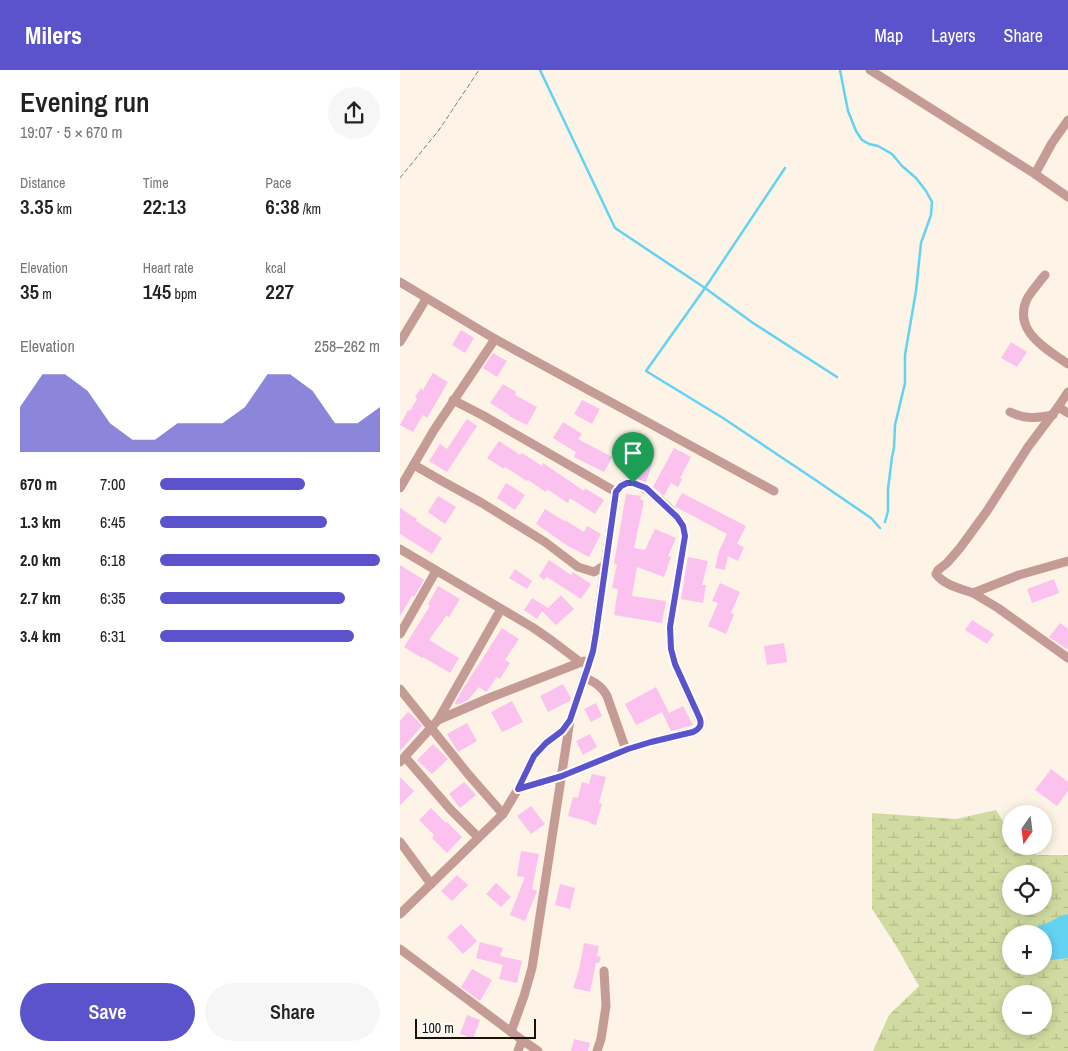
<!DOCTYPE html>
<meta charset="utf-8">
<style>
:root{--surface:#fff;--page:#f6f6f6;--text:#222;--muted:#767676;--accent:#5b53cb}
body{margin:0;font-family:"Archivo Narrow",sans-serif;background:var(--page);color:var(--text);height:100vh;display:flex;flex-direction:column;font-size:19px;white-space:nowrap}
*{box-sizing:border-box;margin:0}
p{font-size:16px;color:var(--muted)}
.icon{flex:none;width:28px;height:28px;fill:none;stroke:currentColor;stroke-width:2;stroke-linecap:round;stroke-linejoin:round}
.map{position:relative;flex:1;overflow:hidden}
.sheet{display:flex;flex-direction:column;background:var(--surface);width:400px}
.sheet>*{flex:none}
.needle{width:32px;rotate:194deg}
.buttons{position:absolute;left:602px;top:735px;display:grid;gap:10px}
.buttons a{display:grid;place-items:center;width:50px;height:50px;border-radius:50%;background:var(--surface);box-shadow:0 2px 12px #0003;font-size:25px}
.scale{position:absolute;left:15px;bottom:12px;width:121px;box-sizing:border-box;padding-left:5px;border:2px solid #1a1207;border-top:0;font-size:14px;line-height:18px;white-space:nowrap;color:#1a1207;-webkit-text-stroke:4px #fff;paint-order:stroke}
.pin{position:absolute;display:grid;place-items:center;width:42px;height:42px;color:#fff;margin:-51px -21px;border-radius:50% 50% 50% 0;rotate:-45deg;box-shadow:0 0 5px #0007}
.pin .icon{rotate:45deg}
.round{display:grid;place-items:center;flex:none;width:52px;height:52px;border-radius:26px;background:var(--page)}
.headline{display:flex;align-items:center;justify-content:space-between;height:85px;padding:0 20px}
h1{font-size:28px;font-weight:600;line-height:38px}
.stats{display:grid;grid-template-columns:repeat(3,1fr);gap:8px;height:85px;padding:5px 20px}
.stats div{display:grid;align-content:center}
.stats b{font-size:21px;font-weight:600}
.stats small{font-size:14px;font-weight:400}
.stats p{font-size:14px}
.chart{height:140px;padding:10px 20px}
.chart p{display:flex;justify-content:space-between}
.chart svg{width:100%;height:90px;margin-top:5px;fill:var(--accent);opacity:.7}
.primary-button{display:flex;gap:10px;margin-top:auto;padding:10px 20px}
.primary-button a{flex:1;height:58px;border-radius:30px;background:var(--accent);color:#fff;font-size:20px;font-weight:600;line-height:58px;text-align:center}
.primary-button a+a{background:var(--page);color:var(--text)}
ul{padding:0 20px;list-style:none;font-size:16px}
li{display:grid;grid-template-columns:80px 60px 1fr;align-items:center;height:38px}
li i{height:12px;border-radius:6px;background:var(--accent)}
header{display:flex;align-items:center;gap:30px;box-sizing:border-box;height:70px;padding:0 25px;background:var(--accent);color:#fff}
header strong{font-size:24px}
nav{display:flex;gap:28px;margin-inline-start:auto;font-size:18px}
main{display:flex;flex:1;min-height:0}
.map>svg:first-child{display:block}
</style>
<header>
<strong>Milers</strong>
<nav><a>Map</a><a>Layers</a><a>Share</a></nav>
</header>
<main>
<section class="sheet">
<div class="headline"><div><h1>Evening run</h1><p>19:07 · 5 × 670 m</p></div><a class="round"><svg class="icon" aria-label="share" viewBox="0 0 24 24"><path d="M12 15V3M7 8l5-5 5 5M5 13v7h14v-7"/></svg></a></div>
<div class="stats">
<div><p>Distance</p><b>3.35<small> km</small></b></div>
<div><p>Time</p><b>22:13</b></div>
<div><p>Pace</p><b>6:38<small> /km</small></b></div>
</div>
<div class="stats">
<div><p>Elevation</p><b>35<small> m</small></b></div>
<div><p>Heart rate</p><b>145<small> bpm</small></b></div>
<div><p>kcal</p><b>227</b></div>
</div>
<div class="chart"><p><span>Elevation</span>258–262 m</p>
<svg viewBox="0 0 160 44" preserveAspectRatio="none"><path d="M0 44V22L10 6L20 6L30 14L40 30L50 38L60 38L70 30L80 30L90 30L100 22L110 6L120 6L130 14L140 30L150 30L160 22V44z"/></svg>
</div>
<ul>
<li><b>670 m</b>7:00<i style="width:66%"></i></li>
<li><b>1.3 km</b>6:45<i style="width:76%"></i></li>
<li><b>2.0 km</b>6:18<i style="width:100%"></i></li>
<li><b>2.7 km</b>6:35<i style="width:84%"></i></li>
<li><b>3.4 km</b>6:31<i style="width:88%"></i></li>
</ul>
<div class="primary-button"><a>Save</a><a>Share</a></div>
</section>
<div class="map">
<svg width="668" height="981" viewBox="0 0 668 981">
<defs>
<pattern id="wetland-marsh" width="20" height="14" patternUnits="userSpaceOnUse" patternTransform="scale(1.25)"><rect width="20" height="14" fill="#d1dba1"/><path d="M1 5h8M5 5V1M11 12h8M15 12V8" fill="none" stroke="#b3bb89"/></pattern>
</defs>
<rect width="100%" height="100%" fill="#fdf3e6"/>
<path fill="url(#wetland-marsh)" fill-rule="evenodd" d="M 596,740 L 611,764 L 611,776 L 619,776 L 637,785 L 668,785 L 668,981 L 473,981 L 489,945 L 519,916 L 495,874 L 472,839 L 472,743 L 556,749 ZM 611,804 L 644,804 L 644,836 L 611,836 ZM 611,864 L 644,864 L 644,896 L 611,896 ZM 611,924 L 644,924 L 644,956 L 611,956 Z"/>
<path fill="#64d3f2" d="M 668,844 L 668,888 L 651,890 L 644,888 L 644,864 L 633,864 L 633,860 C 638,855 639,856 644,854 C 653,852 659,845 668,844 Z"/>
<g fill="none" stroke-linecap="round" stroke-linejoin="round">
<g stroke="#64d3f2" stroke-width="2.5">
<path d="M 140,0 L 215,158 L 305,218 L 353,253 L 437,307"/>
<path d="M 440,0 L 448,41 L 456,61 L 462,70 L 469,74 L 478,76 L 492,84 L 502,96 L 516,108 L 526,121 L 532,132 L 531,145 L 521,173 L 516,221 L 505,285 L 505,313 L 495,355 L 494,378 L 492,387 L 488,419 L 488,441 L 485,452"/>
<path d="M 385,98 L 305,218 L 246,301 L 323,348 L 417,411 L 471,448 L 480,458"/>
</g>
</g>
<g fill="#fbc2ef">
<path d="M 61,260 L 74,268 L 65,283 L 52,275 Z"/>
<path d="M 611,272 L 627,282 L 617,297 L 601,288 Z"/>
<path d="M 93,283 L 107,291 L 97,307 L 83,298 Z"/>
<path d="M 33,303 L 48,312 L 27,348 L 23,345 L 13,362 L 0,355 L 8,340 L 10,341 L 17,329 L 15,327 L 21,318 L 23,320 Z"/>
<path d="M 103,314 L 116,322 L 115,325 L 137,337 L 127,355 L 109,346 L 109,345 L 90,333 Z"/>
<path d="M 182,330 L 200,339 L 192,354 L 174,344 Z"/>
<path d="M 67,349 L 77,356 L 47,402 L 29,391 L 40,374 L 47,379 Z"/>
<path d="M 163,352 L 182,364 L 178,369 L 212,387 L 204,402 L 174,387 L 176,382 L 153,368 Z"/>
<path d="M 99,371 L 120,385 L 122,383 L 142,396 L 143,393 L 184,421 L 185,418 L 204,430 L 195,444 L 170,428 L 168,433 L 147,419 L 146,422 L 128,410 L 127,411 L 105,397 L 104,399 L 87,388 Z"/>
<path d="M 274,378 L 291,387 L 280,408 L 282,409 L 278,417 L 271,413 L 264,426 L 253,417 Z"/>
<path d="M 234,385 L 253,391 L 246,412 L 228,406 Z"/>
<path d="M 106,413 L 125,425 L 115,440 L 97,428 Z"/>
<path d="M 282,423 L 346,456 L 337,474 L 344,477 L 338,491 L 328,486 L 325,500 L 315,498 L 319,481 L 327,464 L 276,437 L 275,436 Z"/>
<path d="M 226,424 L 241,426 L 240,429 L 244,431 L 234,478 L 245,480 L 255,459 L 276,468 L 268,486 L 271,487 L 264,507 L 237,497 L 232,526 L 266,531 L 262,553 L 214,545 L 218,519 L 212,518 L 217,494 L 214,494 Z"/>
<path d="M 38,426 L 56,437 L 45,454 L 28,442 Z"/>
<path d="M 0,438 L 17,449 L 16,451 L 42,468 L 32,484 L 0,464 Z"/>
<path d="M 145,439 L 164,451 L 165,450 L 184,462 L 187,456 L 201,464 L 189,487 L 168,476 L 136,454 Z"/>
<path d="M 288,487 L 308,491 L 302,515 L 306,515 L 303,533 L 281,529 Z"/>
<path d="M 149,490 L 171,505 L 173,502 L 191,514 L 181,529 L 147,507 L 144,510 L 139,506 Z"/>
<path d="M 0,495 L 24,510 L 14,527 L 12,526 L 0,546 Z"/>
<path d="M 115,499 L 132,511 L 127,519 L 109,508 Z"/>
<path d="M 654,509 L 659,523 L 632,533 L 627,519 Z"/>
<path d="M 320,513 L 340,522 L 331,543 L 334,544 L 326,564 L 308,556 L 318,533 L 312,531 Z"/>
<path d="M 38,516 L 60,529 L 49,547 L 46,546 L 29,570 L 59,588 L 50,603 L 23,587 L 22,588 L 4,577 L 30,536 L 28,534 Z"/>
<path d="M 161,525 L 174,539 L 156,555 L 142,541 L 137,549 L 124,540 L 132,528 L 148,538 Z"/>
<path d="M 572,550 L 594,564 L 587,574 L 565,560 Z"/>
<path d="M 660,553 L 668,559 L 668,578 L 667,579 L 649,567 Z"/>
<path d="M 102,558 L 119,569 L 105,590 L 110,593 L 100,609 L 97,607 L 86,622 L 79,617 L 68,630 L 57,635 L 55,633 L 64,617 L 69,610 L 69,609 L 79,594 Z"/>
<path d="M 384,573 L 387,592 L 367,595 L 364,576 Z"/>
<path d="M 163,614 L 171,628 L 170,631 L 148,642 L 140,626 Z"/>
<path d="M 256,617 L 269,643 L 283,636 L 293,655 L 271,661 L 262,642 L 236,655 L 225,634 Z"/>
<path d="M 112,631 L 123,652 L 102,662 L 91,642 Z"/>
<path d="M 196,633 L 202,646 L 191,652 L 184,639 Z"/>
<path d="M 8,642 L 16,649 L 22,656 L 0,681 L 0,651 Z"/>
<path d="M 67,653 L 77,671 L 58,682 L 47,664 Z"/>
<path d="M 190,664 L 197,677 L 183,685 L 176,671 Z"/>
<path d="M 33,674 L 48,689 L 32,704 L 17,690 Z"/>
<path d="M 651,699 L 668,712 L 668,721 L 657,736 L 635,720 Z"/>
<path d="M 192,704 L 206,707 L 199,733 L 202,734 L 196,755 L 189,753 L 190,752 L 168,746 L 173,727 L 178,728 L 182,712 L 189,714 Z"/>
<path d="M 0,707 L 14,721 L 0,735 Z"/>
<path d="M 64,712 L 76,725 L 60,738 L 49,724 Z"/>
<path d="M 131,736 L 145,754 L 131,764 L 117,746 Z"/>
<path d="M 31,738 L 46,753 L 47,752 L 62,767 L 47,783 L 32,768 L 34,765 L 19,750 Z"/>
<path d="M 121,781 L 139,784 L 132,819 L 137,821 L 125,851 L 110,845 L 125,807 L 117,806 Z"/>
<path d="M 57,805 L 68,815 L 52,831 L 41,821 Z"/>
<path d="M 96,813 L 111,827 L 101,837 L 86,824 Z"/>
<path d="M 160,814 L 175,818 L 170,839 L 155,835 Z"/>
<path d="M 61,854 L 77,871 L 63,884 L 47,867 Z"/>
<path d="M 80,872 L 103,878 L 100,886 L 122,891 L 117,913 L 99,909 L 103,895 L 76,888 Z"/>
<path d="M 184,873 L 199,876 L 197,886 L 201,887 L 199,893 L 196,893 L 190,922 L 173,918 L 179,900 Z"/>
<path d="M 72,899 L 92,910 L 80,931 L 61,917 Z"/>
<path d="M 67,945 L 80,950 L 73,969 L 60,964 Z"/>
<path d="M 174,969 L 190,973 L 188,981 L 171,981 Z"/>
</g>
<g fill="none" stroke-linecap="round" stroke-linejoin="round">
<path stroke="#847c70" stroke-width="1" stroke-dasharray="5 2.5" stroke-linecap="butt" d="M 0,108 L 39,60 L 79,0"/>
<g stroke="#c49c95" stroke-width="9">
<path d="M 470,0 L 635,104 L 668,127"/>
<path d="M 635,104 L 652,73 L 668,50"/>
<path d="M 645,205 C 639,212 633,220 628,227 C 611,260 645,278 668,294"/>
<path d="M 0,212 L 95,269 L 374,421"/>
<path d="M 0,272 L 26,229"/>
<path d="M 668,322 L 658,337 L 628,377 L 587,441 L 560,478 L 547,493 L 538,500 L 536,504 C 544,515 561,519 573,523 L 619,505 L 668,491"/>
<path d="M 53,330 L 84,346 L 216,422"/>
<path d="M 658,337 L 668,343"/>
<path d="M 610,342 C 627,350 635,348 653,345"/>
<path d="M 0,418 L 34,360 L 95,269"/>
<path d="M 0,479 L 132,557 L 151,570 L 180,592"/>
<path d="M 573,523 L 598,538 L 668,588"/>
<path d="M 0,564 L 36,501"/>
<path d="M 184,607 C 194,612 202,616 207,626 L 226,680"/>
<path d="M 0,619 L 68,704 L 103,744"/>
<path d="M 38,650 L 89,628 L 184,591"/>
<path d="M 5,687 L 50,739 L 78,767"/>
<path d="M 0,692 L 38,650 L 101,539"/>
<path d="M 118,719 L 134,686 L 146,673 L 162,661 L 170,650 L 193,581 L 205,495"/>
<path d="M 0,772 L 31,814"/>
<path d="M 0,844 L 103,744 L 118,719 L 162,706 L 228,679 L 251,672 L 293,662 C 298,660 300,658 301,653 L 275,594 L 271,579 L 270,557 L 285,466 C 284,463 284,458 282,455 C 277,443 242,411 228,413 C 222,413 220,417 216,422 L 205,495 L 194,502 L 178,497 L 145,472 L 82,433 L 42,411 L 14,395"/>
<path d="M 0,879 L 122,970 L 138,981"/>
<path d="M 111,962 L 124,926 L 132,898 L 170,650"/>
<path d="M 118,981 L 122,970"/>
<path d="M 197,981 L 201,969 L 206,936 L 204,901"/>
</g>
</g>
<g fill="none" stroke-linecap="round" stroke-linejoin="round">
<g stroke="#fff" stroke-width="10">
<path id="route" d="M 227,413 L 233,413 L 246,418 L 277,447 L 283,456 L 285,466 L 270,557 L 271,579 L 275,594 L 300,649 C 302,656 299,659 293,662 L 251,672 L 228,679 L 162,706 L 118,719 L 134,686 L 146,673 L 162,661 L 170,650 L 188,597 L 193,581 L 196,563 L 216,422 L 221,416 Z"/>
</g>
<use href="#route" stroke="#5b53cb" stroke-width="6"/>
</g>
</svg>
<div class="buttons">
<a><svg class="needle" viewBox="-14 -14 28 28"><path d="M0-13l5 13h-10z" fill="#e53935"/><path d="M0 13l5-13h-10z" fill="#767676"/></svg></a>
<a><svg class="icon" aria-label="locate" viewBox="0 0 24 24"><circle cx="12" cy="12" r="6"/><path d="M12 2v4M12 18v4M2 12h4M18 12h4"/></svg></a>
<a>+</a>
<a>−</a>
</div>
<div class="scale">100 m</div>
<div class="pin" style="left:233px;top:413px;background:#1e9e55"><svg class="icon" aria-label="arrive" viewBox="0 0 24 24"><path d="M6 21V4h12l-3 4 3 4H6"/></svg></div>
</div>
</main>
